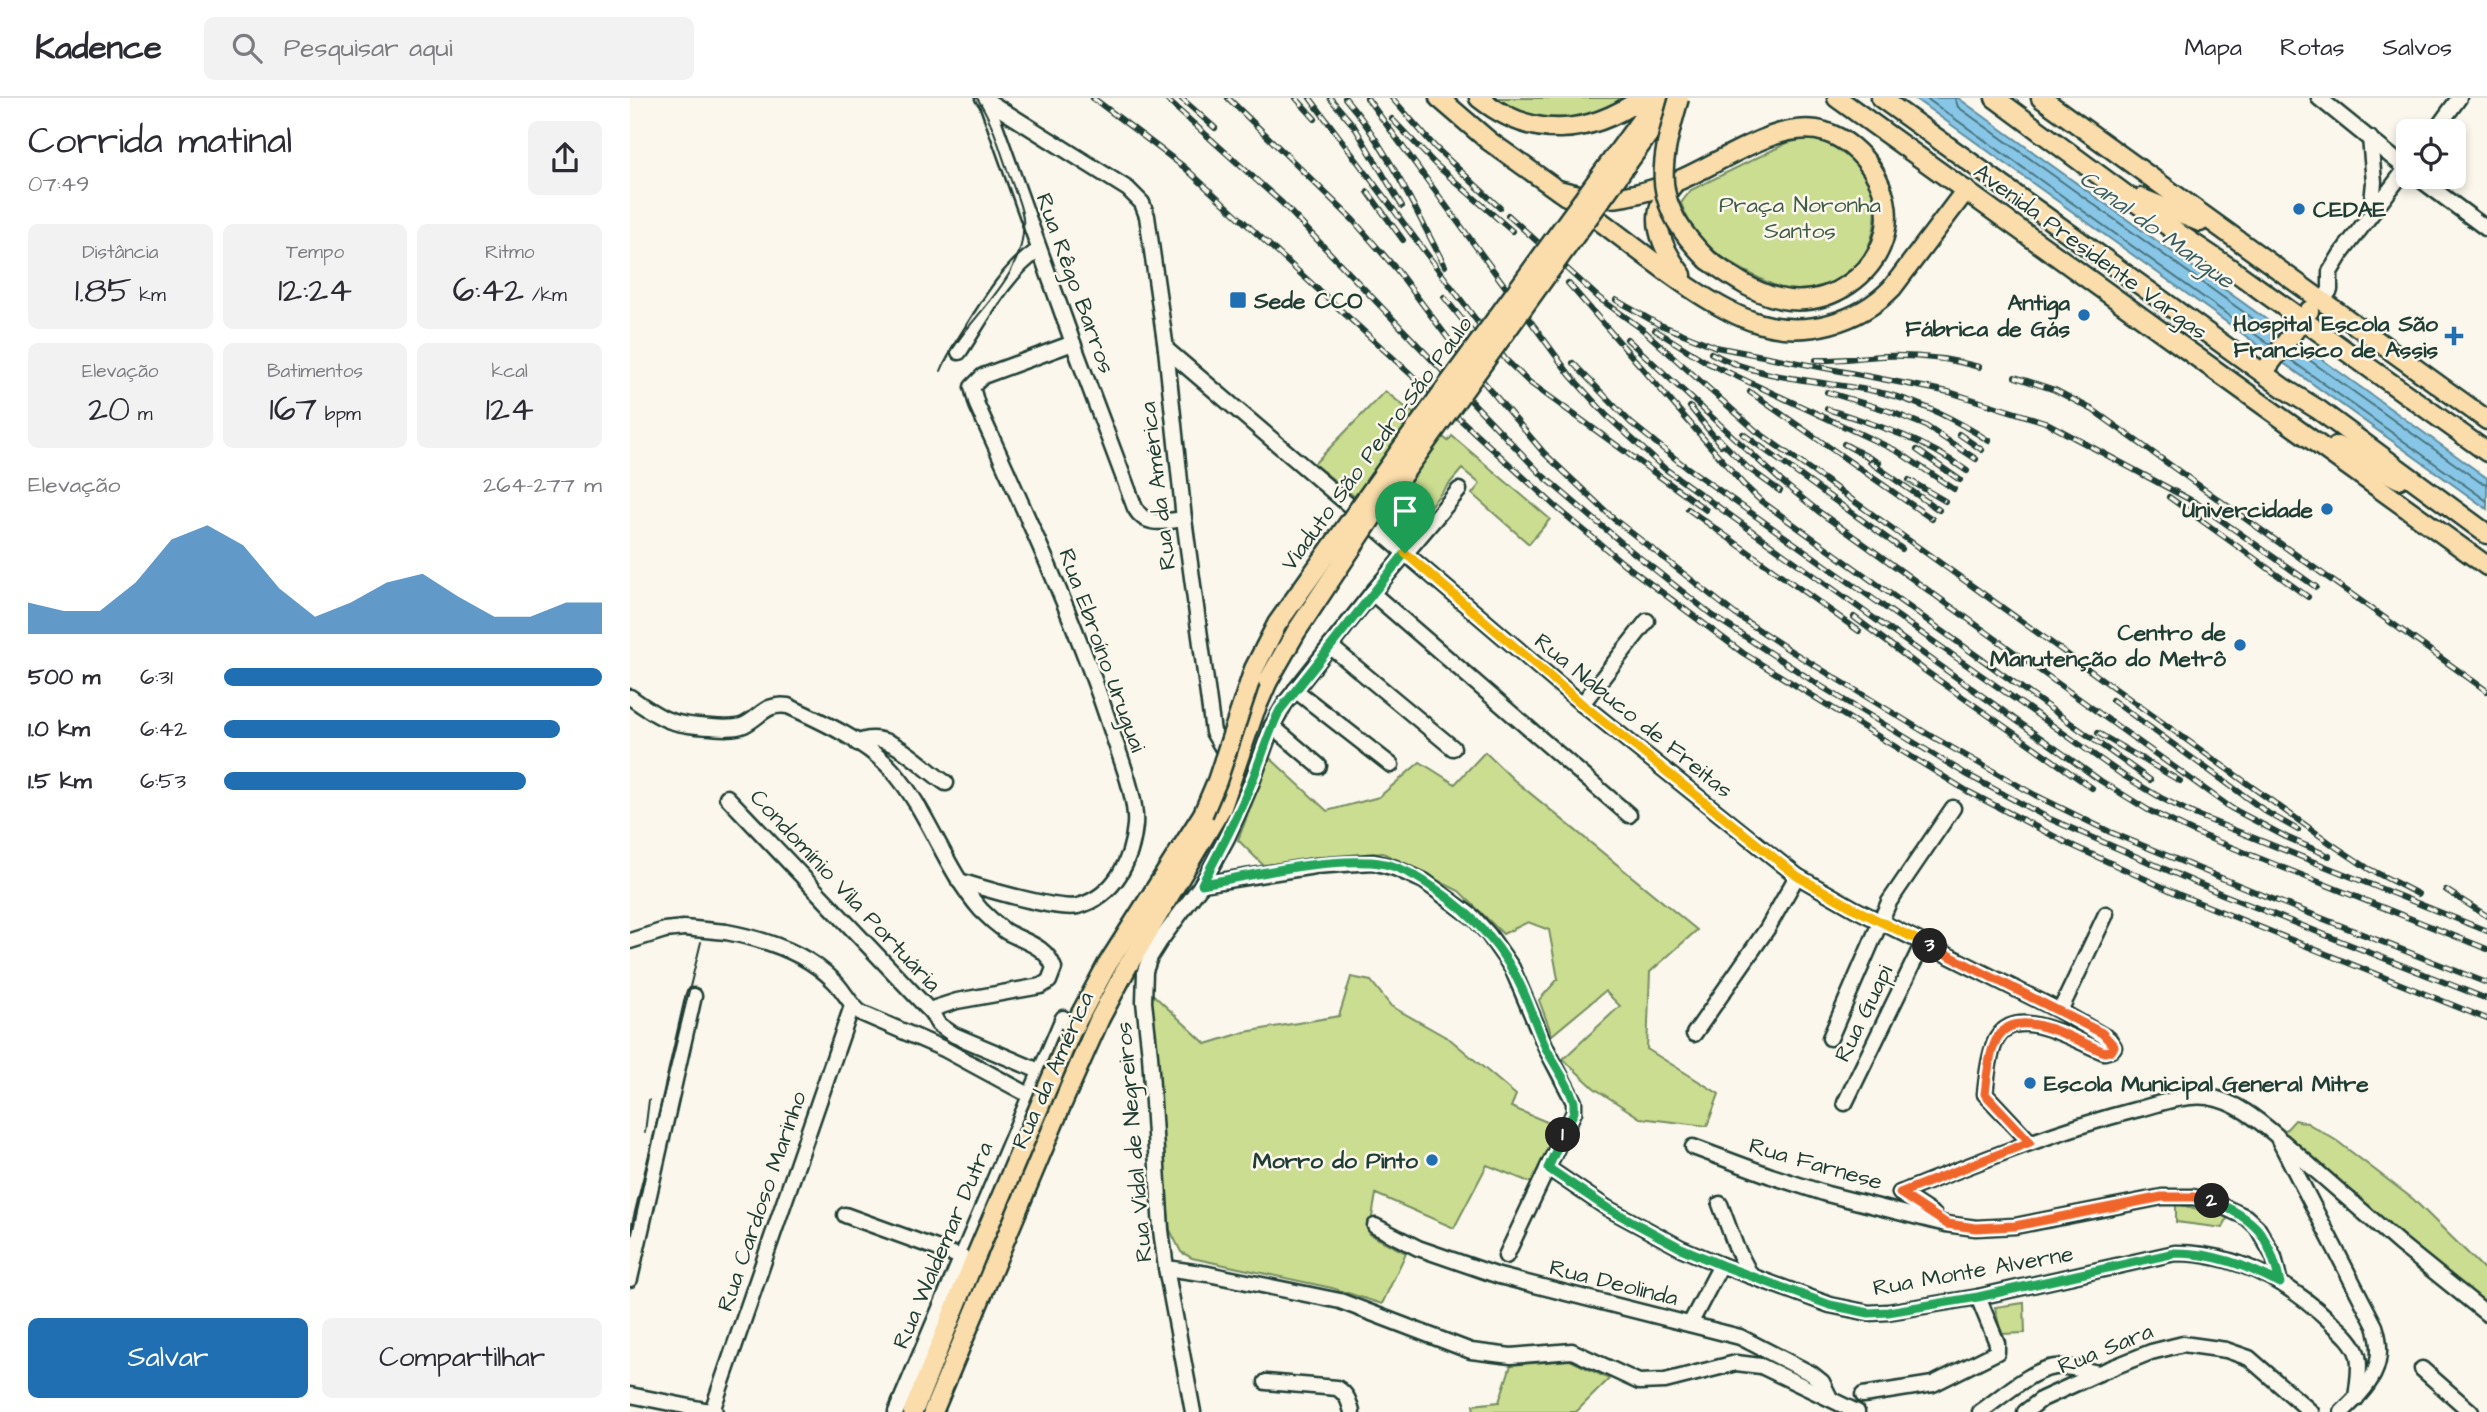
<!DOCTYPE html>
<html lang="pt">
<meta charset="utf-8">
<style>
:root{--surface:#fff;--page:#f2f2f3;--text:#2b2b33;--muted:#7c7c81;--line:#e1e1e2;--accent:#1f6fb2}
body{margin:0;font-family:"Architects Daughter",sans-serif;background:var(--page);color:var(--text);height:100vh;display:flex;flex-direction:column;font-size:26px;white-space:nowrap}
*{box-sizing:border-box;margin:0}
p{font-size:23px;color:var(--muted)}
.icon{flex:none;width:38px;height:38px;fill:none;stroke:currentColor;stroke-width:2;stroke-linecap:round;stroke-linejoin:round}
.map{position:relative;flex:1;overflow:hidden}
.side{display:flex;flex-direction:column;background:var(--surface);width:630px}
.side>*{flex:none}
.buttons{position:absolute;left:1766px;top:21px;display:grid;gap:14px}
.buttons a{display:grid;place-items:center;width:70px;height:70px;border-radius:10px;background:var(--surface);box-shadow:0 4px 10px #0003;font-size:35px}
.pin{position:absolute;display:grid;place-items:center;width:60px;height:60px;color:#fff;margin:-72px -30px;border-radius:50% 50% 50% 0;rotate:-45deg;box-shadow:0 0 7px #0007}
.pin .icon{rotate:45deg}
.km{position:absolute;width:35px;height:35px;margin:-18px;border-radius:50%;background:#222;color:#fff;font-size:19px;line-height:35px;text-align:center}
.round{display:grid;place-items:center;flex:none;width:74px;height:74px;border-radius:10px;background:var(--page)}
.overview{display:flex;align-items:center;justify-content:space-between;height:119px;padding:0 28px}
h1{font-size:38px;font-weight:600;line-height:52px}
.stats{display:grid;grid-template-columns:repeat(3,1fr);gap:10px;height:119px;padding:7px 28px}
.stats div{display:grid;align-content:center;border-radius:10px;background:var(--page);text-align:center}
.stats b{font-size:35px;font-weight:600}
.stats small{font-size:19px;font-weight:400}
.stats p{font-size:19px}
.chart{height:196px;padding:14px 28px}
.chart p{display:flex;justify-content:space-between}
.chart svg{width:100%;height:126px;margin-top:7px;fill:var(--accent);opacity:.7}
.action{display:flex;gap:14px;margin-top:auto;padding:14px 28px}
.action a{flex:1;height:80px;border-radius:10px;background:var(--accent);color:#fff;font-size:28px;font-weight:600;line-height:80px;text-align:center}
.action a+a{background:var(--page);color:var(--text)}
ul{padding:0 28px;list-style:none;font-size:23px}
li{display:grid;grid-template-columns:112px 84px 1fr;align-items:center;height:52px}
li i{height:18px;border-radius:9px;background:var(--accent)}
header{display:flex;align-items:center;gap:42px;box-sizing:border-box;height:98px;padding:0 35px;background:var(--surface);border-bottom:2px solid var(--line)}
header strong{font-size:33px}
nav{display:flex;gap:38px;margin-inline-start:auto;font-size:24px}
.search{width:490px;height:63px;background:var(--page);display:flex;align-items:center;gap:18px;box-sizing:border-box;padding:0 24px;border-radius:10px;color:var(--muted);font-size:26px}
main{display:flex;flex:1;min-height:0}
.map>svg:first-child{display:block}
</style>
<header>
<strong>Kadence</strong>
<div class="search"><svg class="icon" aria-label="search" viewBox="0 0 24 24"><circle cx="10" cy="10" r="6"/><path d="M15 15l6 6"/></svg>Pesquisar aqui</div>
<nav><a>Mapa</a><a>Rotas</a><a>Salvos</a></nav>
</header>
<main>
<section class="side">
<div class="overview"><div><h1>Corrida matinal</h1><p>07:49</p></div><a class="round"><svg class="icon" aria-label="share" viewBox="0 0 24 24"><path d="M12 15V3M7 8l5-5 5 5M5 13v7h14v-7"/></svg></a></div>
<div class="stats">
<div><p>Distância</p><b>1.85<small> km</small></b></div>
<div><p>Tempo</p><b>12:24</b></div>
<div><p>Ritmo</p><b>6:42<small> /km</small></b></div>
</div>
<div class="stats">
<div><p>Elevação</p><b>20<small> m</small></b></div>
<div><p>Batimentos</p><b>167<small> bpm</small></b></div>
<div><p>kcal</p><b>124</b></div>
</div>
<div class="chart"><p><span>Elevação</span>264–277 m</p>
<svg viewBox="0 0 160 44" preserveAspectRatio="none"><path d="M0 44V33L10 36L20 36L30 26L40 11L50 6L60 13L70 28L80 38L90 33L100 26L110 23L120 31L130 38L140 38L150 33L160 33V44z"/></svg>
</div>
<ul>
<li><b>500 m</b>6:31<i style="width:100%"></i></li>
<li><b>1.0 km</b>6:42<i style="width:89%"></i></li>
<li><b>1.5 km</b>6:53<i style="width:80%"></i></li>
</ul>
<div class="action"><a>Salvar</a><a>Compartilhar</a></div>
</section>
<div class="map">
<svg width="1857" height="1314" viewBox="0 0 1857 1314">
<rect width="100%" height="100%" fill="#fbf7ec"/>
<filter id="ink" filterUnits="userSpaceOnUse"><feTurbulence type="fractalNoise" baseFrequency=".0143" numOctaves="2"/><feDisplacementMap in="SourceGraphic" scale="14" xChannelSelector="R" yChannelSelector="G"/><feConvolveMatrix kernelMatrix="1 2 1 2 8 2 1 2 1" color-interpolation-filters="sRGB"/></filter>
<g filter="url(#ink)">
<g fill="#cbdd91" stroke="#758d62" stroke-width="2">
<path d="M 866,0 L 994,0 C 955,29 906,27 866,0 Z"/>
<path d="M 1179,40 C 1186,42 1194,43 1200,46 C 1278,77 1249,199 1165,193 C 1147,191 1131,181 1115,173 C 1084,157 1063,139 1051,105 L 1061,92 L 1157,45 Z"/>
<path d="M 755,293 L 818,343 L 822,338 L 920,421 L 899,446 L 842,396 L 850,386 L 832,371 L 774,438 L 684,366 Z"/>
<path d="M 855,654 L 884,682 L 1067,832 L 1020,874 L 1017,951 L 1089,996 L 1077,1028 L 1010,1020 L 964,990 L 933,961 L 990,908 L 975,893 L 922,937 L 909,902 L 928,881 L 919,832 L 898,824 L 873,836 L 829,793 L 753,755 L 633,767 L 608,742 L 640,660 L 697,713 L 749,699 L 790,664 L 825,686 Z"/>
<path d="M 721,879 L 741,883 L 761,908 L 821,942 L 886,997 L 881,1009 L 934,1031 L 907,1087 L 857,1067 L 824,1130 L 746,1096 L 739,1136 L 776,1155 L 752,1206 L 702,1190 L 562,1160 L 551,1154 L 540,1132 L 517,907 L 516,890 L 576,946 L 615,934 L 709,918 Z"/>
<path d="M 1665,1022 L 1677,1025 L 1707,1043 L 1783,1101 L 1857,1174 L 1857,1213 L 1691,1075 L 1653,1035 Z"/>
<path d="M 1546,1106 L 1598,1118 L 1593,1130 L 1546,1124 Z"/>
<path d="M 1394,1205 L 1395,1235 L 1371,1236 L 1365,1209 Z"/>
<path d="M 940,1262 L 979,1281 L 946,1314 L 844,1314 L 843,1307 L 869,1304 L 881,1267 Z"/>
</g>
<path fill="#88c6e8" stroke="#5e8fa0" stroke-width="2" d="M 1284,0 L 1328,0 L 1857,380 L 1857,411 Z"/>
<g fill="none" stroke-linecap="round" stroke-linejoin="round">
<g stroke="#49747c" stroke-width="2">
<path d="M 1296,0 L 1640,247"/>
<path d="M 1325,0 L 1328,9 L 1647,238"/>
<path d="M 1664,251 L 1850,384 L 1857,386"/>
<path d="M 1658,260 L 1857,403"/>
</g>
<g stroke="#1f3d34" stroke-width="19">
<g id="minor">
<path d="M 353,0 L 498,91 L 512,105 L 517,118 L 536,251 L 554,421 L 583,634 L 593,651 L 604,659"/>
<path d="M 1689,0 L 1778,72"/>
<path d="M 356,2 L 443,245 L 505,410 C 516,430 535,423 554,421"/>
<path d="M 1805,33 L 1829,0"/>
<path d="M 1740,40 L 1744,84 L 1741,114"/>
<path d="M 1787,79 L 1857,131"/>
<path d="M 1692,204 L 1700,192 L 1700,174 L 1711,156 L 1778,68"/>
<path d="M 536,251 L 952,606 L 1167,778 L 1225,811 L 1430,913 L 1479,941 L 1484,949 L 1481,952 L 1474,954 C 1446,944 1381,900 1364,947 C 1358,962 1357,980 1355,996 L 1400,1044"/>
<path d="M 329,254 C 351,221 375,173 409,152"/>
<path d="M 742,495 L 999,717"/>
<path d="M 700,548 L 823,650"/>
<path d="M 665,592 L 761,667"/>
<path d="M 0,599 C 32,622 41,627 81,629 C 92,630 104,631 114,627 C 132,618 135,605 158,608 C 191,623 237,644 262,672 C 299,713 314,770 351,812 C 358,819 367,827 375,833 C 394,844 416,847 424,870 L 419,883 L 411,888 L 327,903 L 305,910 L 302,915"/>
<path d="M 952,606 L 1017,523"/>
<path d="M 642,628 L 689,668"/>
<path d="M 227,645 C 259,628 291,670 316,685"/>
<path d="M 97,699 L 302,915 L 308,926 L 324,937 L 440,986"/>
<path d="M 329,783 C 354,790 426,813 448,808 C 485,798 502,762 505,727 C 507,702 492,664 484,640 C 447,525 396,416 347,307 L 342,289 L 353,278 L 443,245"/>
<path d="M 572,786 L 685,768 L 743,764 L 765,770 L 794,783 L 844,820 L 859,837 L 882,870 L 917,952 L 944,1004 L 944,1014 L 876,1158"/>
<path d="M 96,834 C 134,841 175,854 203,882 C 214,892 219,906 231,915 L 314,951 L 399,997 L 430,1010"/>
<path d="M 0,843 L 35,832 L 54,830"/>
<path d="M 1430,913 L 1476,816"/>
<path d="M 1064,936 L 1137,831 L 1167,778"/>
<path d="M 1200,940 L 1259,804 L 1323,710"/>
<path d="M 1215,1005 L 1293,845"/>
<path d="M 1652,1043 L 1770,1146 L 1857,1216"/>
<path d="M 1063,1049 L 1141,1078 L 1197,1096 L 1316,1126 L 1346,1130 L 1385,1128 L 1532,1099 L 1563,1099 L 1578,1102 L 1616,1119 L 1627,1129 L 1644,1159 L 1650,1185"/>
<path d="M 918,1070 L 977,1110 L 1051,1150 L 1091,1167 L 1200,1207 L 1239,1215 L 1258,1214 L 1348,1199 L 1545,1155 C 1606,1155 1659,1184 1702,1225 C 1712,1234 1724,1244 1728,1258 C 1731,1271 1727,1288 1726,1301"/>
<path d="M 1270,1095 C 1348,1064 1424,1033 1505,1012 C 1529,1006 1554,996 1578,999 C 1605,1003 1627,1021 1647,1038 L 1745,1228 C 1758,1268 1739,1288 1712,1314"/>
<path d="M 1270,1095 L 1304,1117"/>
<path d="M 1090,1106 L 1106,1149 L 1121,1178"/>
<path d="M 215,1117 L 331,1159"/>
<path d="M 745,1128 L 788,1150 L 869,1178 L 1110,1239 L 1182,1276 L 1192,1284 L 1200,1300"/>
<path d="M 536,1170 L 578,1176 L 710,1203 L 841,1253 L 881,1258 L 942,1253 L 1009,1284 L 1035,1283 L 1106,1265 L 1131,1268 L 1227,1314"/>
<path d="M 0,1181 L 64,898"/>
<path d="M 1060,1226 L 1091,1167"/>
<path d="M 1792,1271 L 1841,1314"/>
<path d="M 636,1284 L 707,1290 C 717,1296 719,1303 722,1314"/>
<path d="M 0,1297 L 85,1314"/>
<path d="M 1233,1297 L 1303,1286 L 1367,1254 L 1367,1245 L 1348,1199"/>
<path d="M 82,1313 L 222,908"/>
<path d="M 266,1314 L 433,920"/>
<path d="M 563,1314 L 536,1170 L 531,1132 L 520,957 L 514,904 L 515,873 L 520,859 L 530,843 L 572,786 L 597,740 L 622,684 L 642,628 L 656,604 L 742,495 L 829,392"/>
<path d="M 1350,1314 C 1369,1301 1402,1271 1425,1269 C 1440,1268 1454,1272 1469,1275"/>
<path d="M 1395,1314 L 1412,1301 L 1469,1275 L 1521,1254 L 1553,1246 L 1596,1252 L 1619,1260 L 1681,1314"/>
</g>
</g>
<g stroke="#1f3d34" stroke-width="23">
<g id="major">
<path d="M 809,0 L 859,43 L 936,98"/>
<path d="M 849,0 C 902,42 958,38 1012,0"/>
<path d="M 1207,0 L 1857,468"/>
<path d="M 1251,0 L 1655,291 L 1689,312 L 1857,436"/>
<path d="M 1365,0 L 1542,131 L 1600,170 L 1857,354"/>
<path d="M 1411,0 L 1857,322"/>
<path d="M 1006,29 L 1027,0"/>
<path d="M 1017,38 L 1045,0"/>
<path d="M 1043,87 C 1015,116 1031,149 1052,177"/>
<path d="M 928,92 C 951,98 972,103 996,98 C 1012,95 1031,89 1047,83 C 1088,67 1150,19 1195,34 C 1234,46 1265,94 1255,135 C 1245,178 1201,206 1159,202 C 1129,199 1102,179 1078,162"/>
<path d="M 1511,100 L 1570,124"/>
<path d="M 970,123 C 1013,155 1078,210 1128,225 C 1175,239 1228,225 1262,190 L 1336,92"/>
<path d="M 1633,275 L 1679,213"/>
<path d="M 1707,348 L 1769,381"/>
<path d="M 441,934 L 477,867 L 573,716"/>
<path d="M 283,1314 L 346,1158"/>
<path d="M 303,1314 L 430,1010 L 470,920 L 496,871 L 592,709 L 624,615 L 638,583"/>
</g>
</g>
<use href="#minor" stroke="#fbf7ec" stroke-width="14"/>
<use href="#major" stroke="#faddab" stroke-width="18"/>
<g stroke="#1f3d34" stroke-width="2">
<path d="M 311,273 C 332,220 399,183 393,120 C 391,105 383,89 378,74 C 369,49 362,22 347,0"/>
<path d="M 15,1034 L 19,1002"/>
<path d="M 0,1134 L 71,844"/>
</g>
<g stroke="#1f3d34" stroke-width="6">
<g id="rail">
<path d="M 463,0 L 554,69 L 925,408 L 994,466 L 1113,555 L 1337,693 L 1437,745 L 1550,797 L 1857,921"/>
<path d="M 535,0 L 652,105 L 912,377 L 999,451 L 1082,517 L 1189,587 L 1336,676 L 1418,720 L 1592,796 L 1857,901"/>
<path d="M 551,0 L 585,30"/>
<path d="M 598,0 L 723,122 L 767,172 L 829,255 L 914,355 L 984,421 L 1105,516 L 1161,553 L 1296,635 L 1405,697 L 1480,734 L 1635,798 L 1857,885"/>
<path d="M 666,0 L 685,21"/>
<path d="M 680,0 L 876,262 L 899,284 L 1076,412"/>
<path d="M 700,0 L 724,28 L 772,108"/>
<path d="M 715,0 C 758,50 784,110 815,168"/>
<path d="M 737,0 L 940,277 L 976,317 L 1034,370 L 1471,683 L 1518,712 L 1566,735 L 1857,851"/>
<path d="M 762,0 L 805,49 L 870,110"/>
<path d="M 762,21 L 805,66 L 882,133"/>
<path d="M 738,94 L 773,142"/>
<path d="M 878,117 L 969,200 L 1012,231 L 1125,332 L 1703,747 L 1739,771 L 1788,796"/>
<path d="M 938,185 L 1113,386 L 1131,403 L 1520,682"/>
<path d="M 814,199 L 862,259"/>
<path d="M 986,202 L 1028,226 L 1086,249 L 1319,294 L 1415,324 L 1568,406 L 1686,489"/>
<path d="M 1025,232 L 1078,265 L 1267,353 L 1324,391"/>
<path d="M 997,241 L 1151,383 L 1188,413 L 1601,710 L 1656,739 L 1699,758"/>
<path d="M 1081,255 C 1135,284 1199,282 1257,296 C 1294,306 1327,322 1359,343"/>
<path d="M 1186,262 C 1208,263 1230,259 1252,258 C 1284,257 1318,260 1349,269"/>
<path d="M 943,265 L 1001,325 L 1052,366 L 1494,678 L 1533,701 L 1564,716 L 1857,833"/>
<path d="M 1385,279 L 1425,292 L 1463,312 L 1857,593"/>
<path d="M 1120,294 L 1302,421"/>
<path d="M 1197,294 L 1259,313 L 1294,327 L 1346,361"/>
<path d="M 1060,309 L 1091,347"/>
<path d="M 1197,311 C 1250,328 1291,340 1337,373"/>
<path d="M 1113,336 L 1272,451"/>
<path d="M 1329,336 L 1352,352"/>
<path d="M 1087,339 L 1118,370 L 1150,393"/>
<path d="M 1214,346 L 1249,365"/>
<path d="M 1287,352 L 1330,382"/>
<path d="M 1240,364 L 1309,412"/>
<path d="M 1279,382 L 1315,403"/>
<path d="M 1539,399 L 1678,499"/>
<path d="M 1058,411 L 1229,533"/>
<path d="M 1224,519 L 1294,572 L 1462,690"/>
<path d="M 1482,602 L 1638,715 L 1668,732"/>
<path d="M 1468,635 L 1550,683"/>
<path d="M 1816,792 L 1857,818"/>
</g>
</g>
<use href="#rail" stroke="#fbf7ec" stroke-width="3.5" stroke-dasharray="10" stroke-linecap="butt"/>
<g stroke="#1f3d34" stroke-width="19" stroke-linecap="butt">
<path id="minor-bridge" d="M 54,830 L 96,834"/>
</g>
<g stroke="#1f3d34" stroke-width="23" stroke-linecap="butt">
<g id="major-bridge">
<path d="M 1049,0 C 1028,73 1021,105 1078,162"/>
<path d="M 638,583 L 666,534 L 745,415 L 1017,38"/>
<path d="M 573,716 L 587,683 L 624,571 L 647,526 L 772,350 L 1006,29"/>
<path d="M 346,1158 L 441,934"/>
</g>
</g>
<use href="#minor-bridge" stroke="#fbf7ec" stroke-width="14"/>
<use href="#major-bridge" stroke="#faddab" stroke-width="18"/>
</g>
</g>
<g fill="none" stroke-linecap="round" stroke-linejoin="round" filter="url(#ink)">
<g stroke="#fff" stroke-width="14">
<path id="split-1" d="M 775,455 L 650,612 C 638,635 632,659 622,683 C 608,719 590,752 572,786 C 627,777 685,761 741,764 C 763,765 787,778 804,790 C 844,817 874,849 893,893 C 901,911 907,930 915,948 C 924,967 938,984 944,1004 L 944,1014 L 933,1037"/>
</g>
<g stroke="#fff" stroke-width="14">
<path id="split-2" d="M 933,1037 L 918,1070 L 977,1110 L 1051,1150 L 1091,1167 L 1200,1207 L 1239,1215 L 1258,1214 L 1348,1199 L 1545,1155 C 1584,1155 1615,1167 1650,1185 C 1639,1137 1627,1121 1582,1103"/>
</g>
<g stroke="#fff" stroke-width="14">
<path id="split-3" d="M 1300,848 L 1472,935 L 1484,948 L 1482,952 L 1475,954 C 1446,944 1381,900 1364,947 C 1358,962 1357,980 1355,996 L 1400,1044 L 1270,1095 L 1317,1126 L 1346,1130 L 1385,1128 L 1532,1099 L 1563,1099 L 1582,1103"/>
</g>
<g stroke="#fff" stroke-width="14">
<path id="split-4" d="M 775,455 L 952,606 L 1167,778 L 1225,811 L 1300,848"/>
</g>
<use href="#split-1" stroke="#22a559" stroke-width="9"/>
<use href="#split-2" stroke="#22a559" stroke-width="9"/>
<use href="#split-3" stroke="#f0652b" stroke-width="9"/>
<use href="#split-4" stroke="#f5b400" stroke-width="9"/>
</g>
<g fill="#1f6fb2" stroke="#fbf7ec" stroke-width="2.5">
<circle cx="1669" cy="111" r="7"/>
<rect x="599" y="193" width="18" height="18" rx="3.5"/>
<circle cx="1454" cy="217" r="7"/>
<path d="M1820.5 227.5h7v7h7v7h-7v7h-7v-7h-7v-7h7z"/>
<circle cx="1697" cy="411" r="7"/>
<circle cx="1610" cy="547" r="7"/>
<circle cx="1400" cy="985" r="7"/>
<circle cx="802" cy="1062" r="7"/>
</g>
<g text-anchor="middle" stroke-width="5" stroke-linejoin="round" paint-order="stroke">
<g font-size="23" fill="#415d47" stroke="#fbf7ec">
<text x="1170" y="114">Praça Noronha<tspan x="1170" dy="26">Santos</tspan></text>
</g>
<g font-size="23" font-weight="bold" fill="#1f3d34" stroke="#fbf7ec" text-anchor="end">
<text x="1683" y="119" text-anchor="start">CEDAE</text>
<text x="624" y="210" text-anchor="start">Sede CCO</text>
<text x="1440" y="212">Antiga<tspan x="1440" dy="26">Fábrica de Gás</tspan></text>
<text x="1808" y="233">Hospital Escola São<tspan x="1808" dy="26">Francisco de Assis</tspan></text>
<text x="1683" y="419">Univercidade</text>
<text x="1596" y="542">Centro de<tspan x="1596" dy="26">Manutenção do Metrô</tspan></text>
<text x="1414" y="993" text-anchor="start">Escola Municipal General Mitre</text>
<text x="788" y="1070">Morro do Pinto</text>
</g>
<g font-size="23" fill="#1f3d34" stroke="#fbf7ec">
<text transform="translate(1461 153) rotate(36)" y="8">Avenida Presidente Vargas</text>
<text transform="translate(446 185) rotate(70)" y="8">Rua Rêgo Barros</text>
<text transform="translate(746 345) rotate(-54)" y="8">Viaduto São Pedro-São Paulo</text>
<text transform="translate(527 388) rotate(-97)" y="8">Rua da América</text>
<text transform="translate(473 552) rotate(70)" y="8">Rua Ebroíno Uruguai</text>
<text transform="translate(1004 617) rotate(39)" y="8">Rua Nabuco de Freitas</text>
<text transform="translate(216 792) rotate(47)" y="8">Condomínio Vila Portuária</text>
<text transform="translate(1233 915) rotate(-64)" y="8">Rua Guapi</text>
<text transform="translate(422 972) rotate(-66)" y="8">Rua da América</text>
<text transform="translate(503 1044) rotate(-95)" y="8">Rua Vidal de Negreiros</text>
<text transform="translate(1186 1065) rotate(16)" y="8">Rua Farnese</text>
<text transform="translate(131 1103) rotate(-71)" y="8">Rua Cardoso Marinho</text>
<text transform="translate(312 1147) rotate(-67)" y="8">Rua Waldemar Dutra</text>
<text transform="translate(1343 1172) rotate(-10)" y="8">Rua Monte Alverne</text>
<text transform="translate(984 1184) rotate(14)" y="8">Rua Deolinda</text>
<text transform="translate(1475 1250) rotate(-22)" y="8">Rua Sara</text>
</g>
<g font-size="24" font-style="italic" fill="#395f61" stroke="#fbf7ec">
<text transform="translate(1527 131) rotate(36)" y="8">Canal do Mangue</text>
</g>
</g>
</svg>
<div class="buttons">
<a><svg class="icon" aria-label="locate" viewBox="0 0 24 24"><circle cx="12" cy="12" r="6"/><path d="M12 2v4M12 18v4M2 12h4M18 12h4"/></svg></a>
</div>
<div class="pin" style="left:775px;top:455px;background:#1e9e55"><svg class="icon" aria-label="arrive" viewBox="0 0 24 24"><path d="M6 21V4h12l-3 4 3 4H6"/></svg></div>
<b class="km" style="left:933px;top:1037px">1</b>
<b class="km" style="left:1582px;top:1103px">2</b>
<b class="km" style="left:1300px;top:848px">3</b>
</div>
</main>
